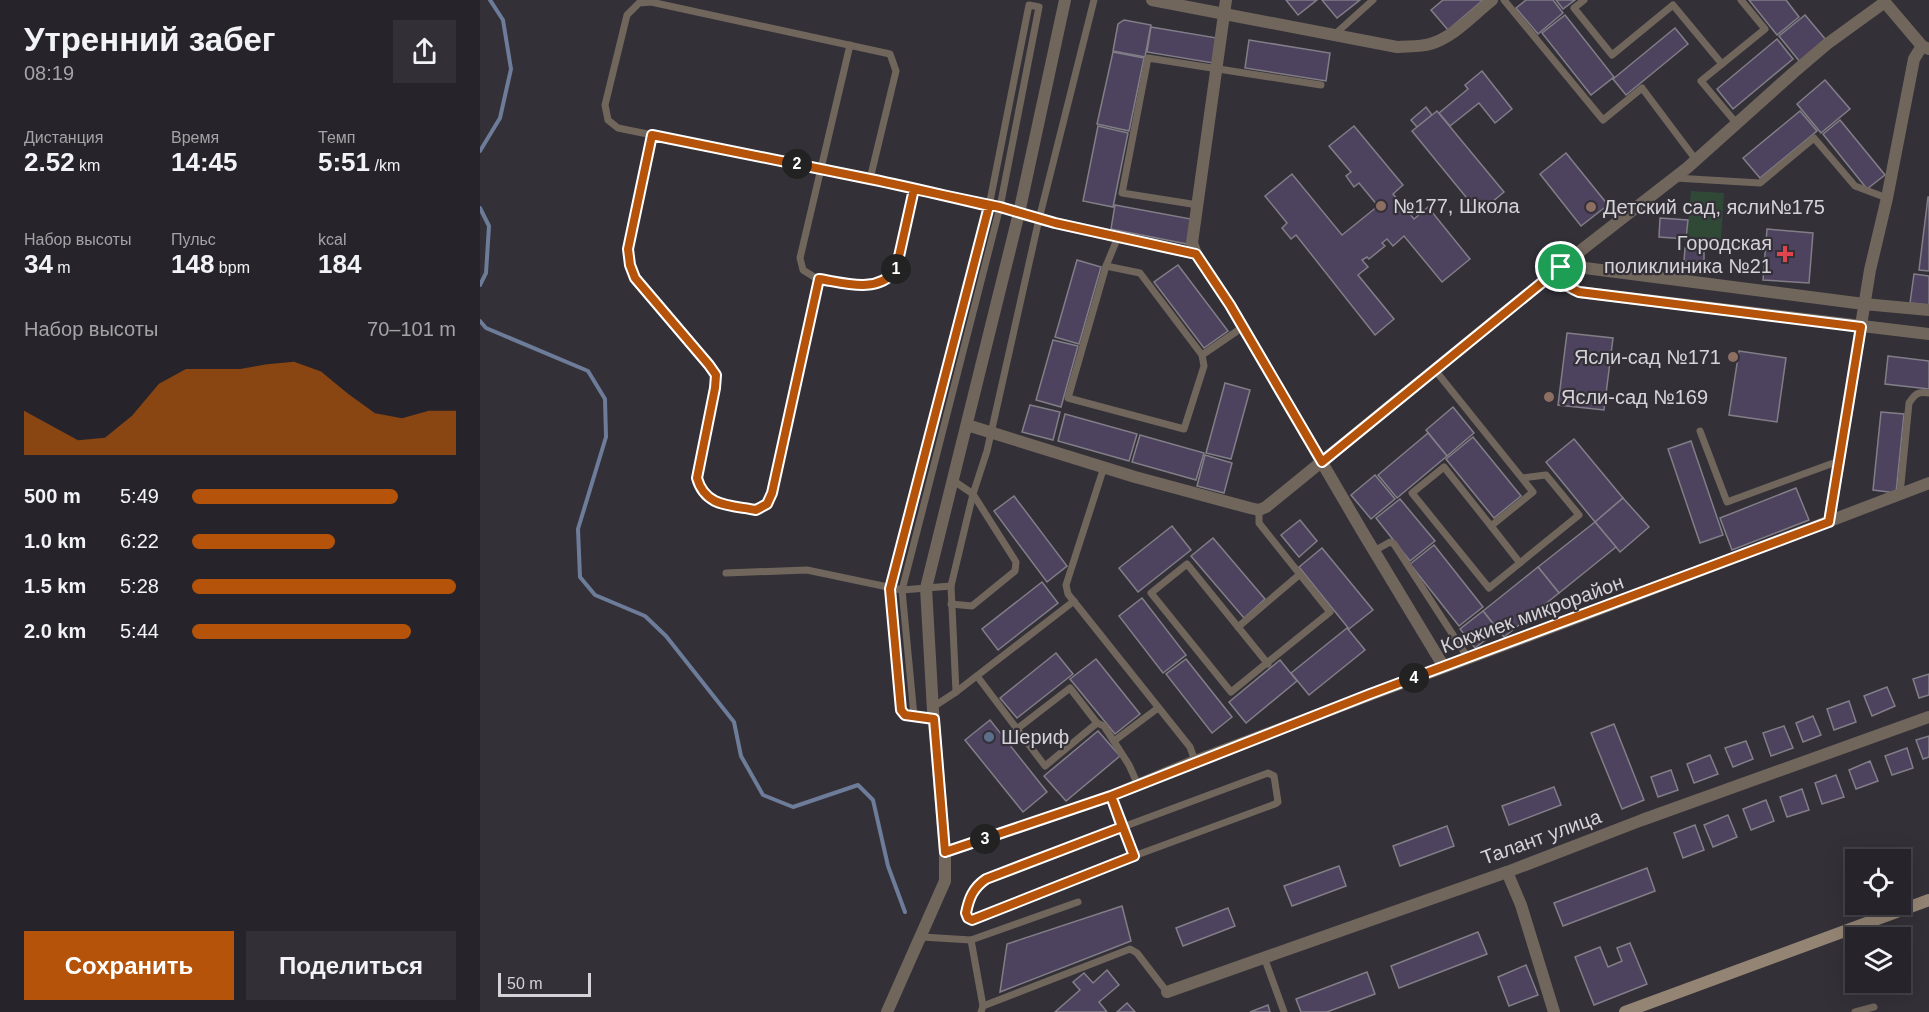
<!DOCTYPE html>
<html lang="ru">
<meta charset="utf-8">
<style>
:root{--surface:#26242a;--page:#323036;--text:#f1f3f6;--muted:#a4a4a8;--line:#424147;--accent:#b45309}
body{margin:0;font-family:Arial,sans-serif;background:var(--page);color:var(--text);height:100vh;display:flex;flex-direction:column;font-size:22px;white-space:nowrap}
*{box-sizing:border-box;margin:0}
p{font-size:20px;color:var(--muted)}
.icon{flex:none;width:33px;height:33px;fill:none;stroke:currentColor;stroke-width:2;stroke-linecap:round;stroke-linejoin:round}
.map{position:relative;flex:1;overflow:hidden}
.side{display:flex;flex-direction:column;background:var(--surface);width:480px}
.side>*{flex:none}
.controls{position:absolute;left:1365px;top:849px;display:grid;gap:12px}
.controls a{display:grid;place-items:center;width:66px;height:66px;border-radius:0px;background:var(--surface);box-shadow:0 6px 24px #0002,0 0 0 2px var(--line);font-size:30px}
.scale{position:absolute;left:18px;bottom:15px;width:93px;box-sizing:border-box;padding-left:6px;border:3px solid #d5d3d8;border-top:0;font-size:16px;line-height:21px;white-space:nowrap;color:#d5d3d8;-webkit-text-stroke:4px #333038;paint-order:stroke}
.pin{position:absolute;display:grid;place-items:center;width:51px;height:51px;color:#fff;margin:-26px;border:3px solid #fff;border-radius:50%;box-shadow:0 2px 6px #0007}
.km{position:absolute;width:30px;height:30px;margin:-15px;border-radius:50%;background:#222;color:#fff;font-size:16px;line-height:30px;text-align:center}
.round{display:grid;place-items:center;flex:none;width:63px;height:63px;border-radius:0px;background:var(--page)}
.headline{display:flex;align-items:center;justify-content:space-between;height:102px;padding:0 24px}
h1{font-size:33px;font-weight:600;line-height:45px}
.metrics{display:grid;grid-template-columns:repeat(3,1fr);gap:9px;height:102px;padding:6px 24px}
.metrics div{display:grid;align-content:center}
.metrics b{font-size:26px;font-weight:600}
.metrics small{font-size:16px;font-weight:400}
.metrics p{font-size:16px}
.chart{height:168px;padding:12px 24px}
.chart p{display:flex;justify-content:space-between}
.chart svg{width:100%;height:108px;margin-top:6px;fill:var(--accent);opacity:.7}
.action{display:flex;gap:12px;margin-top:auto;padding:12px 24px}
.action a{flex:1;height:69px;border-radius:0px;background:var(--accent);color:#fff;font-size:24px;font-weight:600;line-height:69px;text-align:center}
.action a+a{background:var(--page);color:var(--text)}
ul{padding:0 24px;list-style:none;font-size:20px}
li{display:grid;grid-template-columns:96px 72px 1fr;align-items:center;height:45px}
li i{height:15px;border-radius:8px;background:var(--accent)}
main{display:flex;flex:1;min-height:0}
.map>svg:first-child{display:block}
</style>
<main>
<section class="side">
<div class="headline"><div><h1>Утренний забег</h1><p>08:19</p></div><a class="round"><svg class="icon" aria-label="share" viewBox="0 0 24 24"><path d="M12 15V3M7 8l5-5 5 5M5 13v7h14v-7"/></svg></a></div>
<div class="metrics">
<div><p>Дистанция</p><b>2.52<small> km</small></b></div>
<div><p>Время</p><b>14:45</b></div>
<div><p>Темп</p><b>5:51<small> /km</small></b></div>
</div>
<div class="metrics">
<div><p>Набор высоты</p><b>34<small> m</small></b></div>
<div><p>Пульс</p><b>148<small> bpm</small></b></div>
<div><p>kcal</p><b>184</b></div>
</div>
<div class="chart"><p><span>Набор высоты</span>70–101 m</p>
<svg viewBox="0 0 160 44" preserveAspectRatio="none"><path d="M0 44V26L10 32L20 38L30 37L40 28L50 15L60 9L70 9L80 9L90 7L100 6L110 10L120 19L130 27L140 29L150 26L160 26V44z"/></svg>
</div>
<ul>
<li><b>500 m</b>5:49<i style="width:78%"></i></li>
<li><b>1.0 km</b>6:22<i style="width:54%"></i></li>
<li><b>1.5 km</b>5:28<i style="width:100%"></i></li>
<li><b>2.0 km</b>5:44<i style="width:83%"></i></li>
</ul>
<div class="action"><a>Сохранить</a><a>Поделиться</a></div>
</section>
<div class="map">
<svg width="1449" height="1012" viewBox="0 0 1449 1012">
<rect width="100%" height="100%" fill="#333038"/>
<path fill="#304937" d="M 1211,191 L 1244,193 L 1241,239 L 1207,237 Z"/>
<g fill="none" stroke-linecap="round" stroke-linejoin="round">
<g stroke="#6d7c98" stroke-width="4">
<path d="M 0,151 L 20,118 L 31,69 L 23,20 L 10,0"/>
<path d="M 0,208 L 9,226 L 6,273 L 0,285"/>
<path d="M 0,321 L 6,328 L 108,371 L 125,399 L 126,437 L 98,529 L 100,577 L 115,595 L 165,616 L 186,636 L 254,722 L 261,756 L 283,795 L 313,807 L 378,785 L 393,800 L 408,866 L 425,912"/>
</g>
</g>
<g fill="#4e435e" stroke="#817e87" stroke-width="1.5">
<path d="M 806,0 L 837,0 L 818,15 Z"/>
<path d="M 842,0 L 880,0 L 857,18 Z"/>
<path d="M 963,0 L 1003,0 L 968,30 L 951,10 Z"/>
<path d="M 1046,0 L 1073,0 L 1083,13 L 1058,34 L 1036,8 Z"/>
<path d="M 1076,0 L 1095,0 L 1083,9 Z"/>
<path d="M 1269,0 L 1306,0 L 1319,17 L 1297,35 Z"/>
<path d="M 1085,15 L 1134,77 L 1111,95 L 1062,33 Z"/>
<path d="M 1325,15 L 1346,40 L 1320,62 L 1299,36 Z"/>
<path d="M 644,20 L 671,25 L 665,57 L 633,51 L 638,24 Z"/>
<path d="M 671,27 L 737,38 L 733,63 L 667,52 Z"/>
<path d="M 1195,28 L 1208,44 L 1146,95 L 1133,79 Z"/>
<path d="M 1297,39 L 1313,59 L 1253,109 L 1237,89 Z"/>
<path d="M 769,40 L 850,53 L 846,81 L 765,68 Z"/>
<path d="M 633,52 L 664,58 L 649,131 L 617,124 Z"/>
<path d="M 1002,71 L 1032,109 L 1015,123 L 999,103 L 970,126 L 959,113 L 988,89 L 985,85 Z"/>
<path d="M 1345,80 L 1370,109 L 1341,133 L 1317,104 Z"/>
<path d="M 946,107 L 952,115 L 937,127 L 931,120 Z"/>
<path d="M 957,111 L 1024,192 L 999,213 L 932,131 Z"/>
<path d="M 1320,111 L 1337,131 L 1280,178 L 1263,158 Z"/>
<path d="M 1360,120 L 1405,175 L 1387,189 L 1343,134 Z"/>
<path d="M 618,126 L 648,133 L 633,207 L 603,201 Z"/>
<path d="M 874,126 L 923,185 L 913,194 L 934,219 L 948,207 L 990,259 L 962,282 L 924,236 L 913,246 L 907,239 L 902,243 L 905,246 L 889,259 L 887,257 L 882,260 L 888,267 L 878,275 L 914,319 L 895,335 L 816,235 L 811,239 L 802,228 L 807,223 L 785,196 L 812,174 L 862,235 L 898,206 L 879,183 L 874,187 L 866,176 L 871,172 L 849,146 Z"/>
<path d="M 1086,153 L 1128,205 L 1101,226 L 1060,174 Z"/>
<path d="M 1448,197 L 1449,197 L 1449,271 L 1439,270 Z"/>
<path d="M 635,205 L 711,219 L 707,244 L 631,229 Z"/>
<path d="M 1180,218 L 1208,220 L 1206,239 L 1179,237 Z"/>
<path d="M 1287,229 L 1333,233 L 1329,283 L 1283,280 Z"/>
<path d="M 1205,248 L 1224,250 L 1224,262 L 1204,261 Z"/>
<path d="M 597,260 L 621,267 L 599,344 L 575,337 Z"/>
<path d="M 698,265 L 748,331 L 724,348 L 674,282 Z"/>
<path d="M 1434,274 L 1449,276 L 1449,305 L 1430,303 Z"/>
<path d="M 1087,333 L 1133,338 L 1124,410 L 1078,405 Z"/>
<path d="M 573,340 L 598,346 L 581,407 L 556,400 Z"/>
<path d="M 1259,351 L 1306,358 L 1297,422 L 1249,415 Z"/>
<path d="M 1408,356 L 1449,361 L 1449,389 L 1405,384 Z"/>
<path d="M 745,383 L 770,390 L 751,459 L 726,453 Z"/>
<path d="M 550,405 L 580,412 L 573,440 L 542,432 Z"/>
<path d="M 973,407 L 994,433 L 967,456 L 946,430 Z"/>
<path d="M 1401,412 L 1424,414 L 1416,493 L 1393,490 Z"/>
<path d="M 585,414 L 657,434 L 649,461 L 578,441 Z"/>
<path d="M 948,433 L 967,456 L 917,498 L 898,475 Z"/>
<path d="M 660,435 L 724,453 L 716,480 L 652,462 Z"/>
<path d="M 993,437 L 1041,496 L 1014,518 L 966,459 Z"/>
<path d="M 1094,439 L 1143,498 L 1115,522 L 1066,462 Z"/>
<path d="M 1211,441 L 1243,535 L 1220,543 L 1188,449 Z"/>
<path d="M 725,455 L 752,463 L 744,493 L 717,486 Z"/>
<path d="M 895,475 L 915,499 L 891,519 L 871,495 Z"/>
<path d="M 1316,488 L 1329,520 L 1252,550 L 1240,518 Z"/>
<path d="M 534,496 L 587,566 L 567,582 L 514,511 Z"/>
<path d="M 1143,498 L 1169,527 L 1140,552 L 1115,522 Z"/>
<path d="M 920,499 L 955,541 L 930,561 L 896,518 Z"/>
<path d="M 820,520 L 837,541 L 819,557 L 801,535 Z"/>
<path d="M 1115,522 L 1136,547 L 1079,593 L 1058,567 Z"/>
<path d="M 692,526 L 711,550 L 658,592 L 639,568 Z"/>
<path d="M 733,538 L 785,599 L 764,618 L 711,556 Z"/>
<path d="M 954,545 L 1003,607 L 979,626 L 930,564 Z"/>
<path d="M 842,548 L 893,610 L 869,629 L 819,567 Z"/>
<path d="M 1058,567 L 1079,593 L 1024,637 L 1003,611 Z"/>
<path d="M 562,582 L 578,603 L 518,650 L 502,629 Z"/>
<path d="M 662,598 L 706,655 L 683,673 L 639,616 Z"/>
<path d="M 1003,611 L 1018,630 L 995,648 L 980,629 Z"/>
<path d="M 867,628 L 885,650 L 829,695 L 811,673 Z"/>
<path d="M 576,653 L 593,674 L 537,718 L 520,698 Z"/>
<path d="M 616,659 L 660,714 L 635,734 L 590,679 Z"/>
<path d="M 706,659 L 752,717 L 732,733 L 686,674 Z"/>
<path d="M 800,660 L 817,681 L 766,723 L 749,702 Z"/>
<path d="M 1449,674 L 1449,695 L 1439,698 L 1433,679 Z"/>
<path d="M 1407,687 L 1415,706 L 1392,716 L 1384,696 Z"/>
<path d="M 1369,701 L 1376,722 L 1354,730 L 1347,709 Z"/>
<path d="M 1333,716 L 1341,735 L 1323,742 L 1316,723 Z"/>
<path d="M 510,720 L 567,792 L 543,812 L 485,740 Z"/>
<path d="M 1134,724 L 1164,800 L 1142,809 L 1111,733 Z"/>
<path d="M 1304,726 L 1313,748 L 1291,756 L 1283,733 Z"/>
<path d="M 618,731 L 640,756 L 586,801 L 564,776 Z"/>
<path d="M 1449,736 L 1449,757 L 1443,759 L 1436,740 Z"/>
<path d="M 1266,741 L 1273,759 L 1253,767 L 1245,748 Z"/>
<path d="M 1427,748 L 1433,768 L 1412,775 L 1405,756 Z"/>
<path d="M 1230,755 L 1238,774 L 1214,783 L 1207,764 Z"/>
<path d="M 1390,761 L 1398,781 L 1376,789 L 1369,770 Z"/>
<path d="M 1191,770 L 1198,790 L 1178,797 L 1171,777 Z"/>
<path d="M 1356,775 L 1364,797 L 1342,804 L 1335,783 Z"/>
<path d="M 1074,787 L 1081,805 L 1029,825 L 1022,806 Z"/>
<path d="M 1322,789 L 1329,810 L 1307,817 L 1300,797 Z"/>
<path d="M 1286,800 L 1294,821 L 1271,830 L 1263,809 Z"/>
<path d="M 1248,815 L 1257,837 L 1233,847 L 1224,825 Z"/>
<path d="M 1215,825 L 1224,850 L 1203,858 L 1194,833 Z"/>
<path d="M 967,826 L 974,846 L 920,866 L 913,846 Z"/>
<path d="M 859,866 L 866,886 L 812,906 L 804,886 Z"/>
<path d="M 1167,868 L 1175,891 L 1083,926 L 1074,903 Z"/>
<path d="M 642,906 L 651,941 L 520,992 L 527,944 Z"/>
<path d="M 748,908 L 755,926 L 703,946 L 696,928 Z"/>
<path d="M 998,932 L 1007,954 L 919,988 L 911,966 Z"/>
<path d="M 1150,943 L 1167,984 L 1114,1005 L 1095,957 L 1120,947 L 1128,967 L 1142,961 L 1137,948 Z"/>
<path d="M 1046,965 L 1058,995 L 1029,1006 L 1018,977 Z"/>
<path d="M 627,970 L 639,985 L 619,1002 L 627,1012 L 575,1012 L 600,990 L 593,982 L 604,973 L 613,983 Z"/>
<path d="M 887,972 L 895,994 L 847,1012 L 821,1012 L 816,999 Z"/>
<path d="M 647,1003 L 655,1012 L 637,1012 Z"/>
<path d="M 788,1005 L 790,1012 L 770,1012 Z"/>
</g>
<g fill="none" stroke-linecap="round" stroke-linejoin="round">
<g stroke="#71665c" stroke-width="7">
<path d="M 1024,0 L 1123,120 L 1162,88 L 1216,160"/>
<path d="M 1104,0 L 1094,8 L 1132,55 L 1193,5 L 1242,64"/>
<path d="M 853,36 L 893,0"/>
<path d="M 1257,124 L 1221,81 L 1285,29 L 1261,0"/>
<path d="M 172,135 L 148,249 L 150,265 L 155,278 L 229,365 L 236,375 L 235,388 L 217,478 C 225,507 251,505 276,510 L 287,504 L 292,493 L 339,280 C 365,283 397,294 416,270 L 434,189"/>
<path d="M 1195,178 L 1280,183 L 1334,138 L 1375,186 L 1407,198"/>
<path d="M 390,179 L 416,71 L 410,54 L 171,2 L 159,3 L 147,15 L 125,105 L 128,120 L 138,128 L 404,182 L 539,213"/>
<path d="M 718,205 L 642,193 L 668,58 L 841,85"/>
<path d="M 626,266 L 660,273 L 722,355 L 724,366 L 704,429 L 588,398 Z"/>
<path d="M 626,266 L 638,237"/>
<path d="M 339,280 L 323,270 L 320,258 L 370,45"/>
<path d="M 722,355 L 763,327"/>
<path d="M 955,370 L 1053,492 L 1011,526 L 964,467 L 932,493 L 1009,588 L 1099,515 L 1066,475 L 1042,478"/>
<path d="M 1220,431 L 1247,502 L 1359,461"/>
<path d="M 624,467 L 586,585 L 588,594 L 710,747 L 715,761"/>
<path d="M 1420,494 L 1429,403 C 1435,394 1438,391 1449,393"/>
<path d="M 779,510 L 779,523 L 850,612 L 751,692 L 671,593 L 707,564 L 788,664"/>
<path d="M 1011,526 L 1040,563"/>
<path d="M 894,551 L 910,542 L 914,544 L 988,658"/>
<path d="M 246,573 L 327,570 L 422,590 L 520,207 L 559,7 L 549,5 L 509,206 L 410,589 L 421,710 L 425,715 L 454,719"/>
<path d="M 471,604 L 492,606 L 535,571 L 536,562 L 493,494 L 474,481"/>
<path d="M 758,627 L 819,575"/>
<path d="M 497,676 L 565,766 L 617,723 L 590,688 L 537,729"/>
<path d="M 476,692 L 594,601"/>
<path d="M 453,707 L 476,692 L 471,586 L 493,494 L 507,451 L 559,219 L 614,0"/>
<path d="M 434,716 L 422,590 L 471,586"/>
<path d="M 617,723 L 624,726 L 649,765 L 658,785"/>
<path d="M 634,741 L 678,708"/>
<path d="M 788,773 L 794,776 L 798,802 L 795,804 L 654,856 L 495,919 L 492,920 L 487,916 C 484,900 494,887 506,878 Z"/>
<path d="M 631,796 L 654,856"/>
<path d="M 442,937 L 491,940 L 598,902"/>
<path d="M 491,940 L 503,1006 L 501,1012"/>
<path d="M 784,957 L 804,1012"/>
<path d="M 503,1006 L 650,949 L 657,953 L 687,992"/>
<path d="M 1375,1012 L 1394,1007"/>
</g>
<g stroke="#71665c" stroke-width="12">
<path d="M 672,0 L 917,47 C 928,46 940,47 950,44 C 974,37 993,15 1012,0"/>
<path d="M 746,0 L 712,243 L 716,254 L 750,305 L 882,531 L 964,667"/>
<path d="M 539,213 L 575,223 L 716,254"/>
<path d="M 1090,260 L 1105,268 L 1384,304 L 1449,310"/>
<path d="M 1081,267 C 1081,282 1085,286 1099,292 L 1449,334"/>
<path d="M 487,425 L 655,477 L 770,508 L 779,510 L 786,507 L 1104,248 L 1207,168 L 1313,73 L 1347,44 L 1405,2"/>
<path d="M 1349,522 L 1390,270 L 1407,198 L 1434,59 L 1442,46"/>
<path d="M 1027,872 L 1041,905 L 1074,1012"/>
<path d="M 687,992 L 1027,872 L 1162,820 L 1449,717"/>
</g>
<g stroke="#71665c" stroke-width="12">
<path d="M 1403,0 L 1442,46 L 1449,49"/>
<path d="M 465,852 L 631,796 L 715,761 L 890,695 L 1107,614 L 1449,483"/>
<path d="M 407,1012 L 465,881 L 465,852 L 453,711 L 446,588 L 539,213 L 585,0"/>
</g>
<path stroke="#948473" stroke-width="12" d="M 1145,1012 L 1449,900"/>
</g>
<g fill="none" stroke-linecap="round" stroke-linejoin="round">
<g stroke="#fff" stroke-width="12">
<path id="route" d="M 1081,267 L 842,462 L 750,305 L 716,254 L 575,223 L 520,207 L 434,189 L 416,270 C 397,294 365,283 339,279 L 292,493 L 287,504 L 276,510 C 250,505 225,507 217,478 L 235,388 L 236,375 L 229,365 L 155,278 L 150,265 L 148,249 L 172,135 L 390,179 C 430,187 470,197 509,206 L 410,589 L 421,710 L 425,715 L 454,719 L 465,852 L 631,796 L 642,827 L 506,879 C 493,888 489,898 486,913 L 488,918 L 492,920 L 654,856 L 631,796 L 890,694 L 1349,522 L 1381,327 L 1099,292 C 1085,286 1081,282 1081,267"/>
</g>
<use href="#route" stroke="#b45309" stroke-width="8"/>
</g>
<g fill="#8d6e63" stroke="#333038" stroke-width="2">
<circle cx="901" cy="206" r="6"/>
<circle cx="1111" cy="207" r="6"/>
<circle cx="1253" cy="357" r="6"/>
<circle cx="1069" cy="397" r="6"/>
</g>
<path fill="#e0444e" stroke="#333038" stroke-width="2" d="M1302 245h6v6h6v6h-6v6h-6v-6h-6v-6h6z"/>
<circle fill="#5c6f8a" stroke="#333038" stroke-width="2" cx="509" cy="737" r="6"/>
<g text-anchor="middle" stroke-width="4.5" stroke-linejoin="round" paint-order="stroke">
<g font-size="20" fill="#d5d3d8" stroke="#333038" text-anchor="start">
<text x="913" y="213">№177, Школа</text>
<text x="1123" y="214">Детский сад, ясли№175</text>
<text x="1292" y="250" text-anchor="end">Городская<tspan x="1292" dy="23">поликлиника №21</tspan></text>
<text x="1241" y="364" text-anchor="end">Ясли-сад №171</text>
<text x="1081" y="404">Ясли-сад №169</text>
<text x="521" y="744">Шериф</text>
</g>
<g font-size="20" fill="#d5d3d8" stroke="#333038">
<text transform="translate(1052 614) rotate(-20)" y="7">Кокжиек микрорайон</text>
<text transform="translate(1061 837) rotate(-20)" y="7">Талант улица</text>
</g>
</g>
</svg>
<div class="controls">
<a><svg class="icon" aria-label="locate" viewBox="0 0 24 24"><circle cx="12" cy="12" r="6"/><path d="M12 2v4M12 18v4M2 12h4M18 12h4"/></svg></a>
<a><svg class="icon" aria-label="layers" viewBox="0 0 24 24"><path d="M12 4l9 5-9 5-9-5zM3 14l9 5 9-5"/></svg></a>
</div>
<div class="scale">50 m</div>
<div class="pin" style="left:1081px;top:267px;background:#1e9e55"><svg class="icon" aria-label="arrive" viewBox="0 0 24 24"><path d="M6 21V4h12l-3 4 3 4H6"/></svg></div>
<b class="km" style="left:416px;top:269px">1</b>
<b class="km" style="left:317px;top:164px">2</b>
<b class="km" style="left:505px;top:839px">3</b>
<b class="km" style="left:934px;top:678px">4</b>
</div>
</main>
